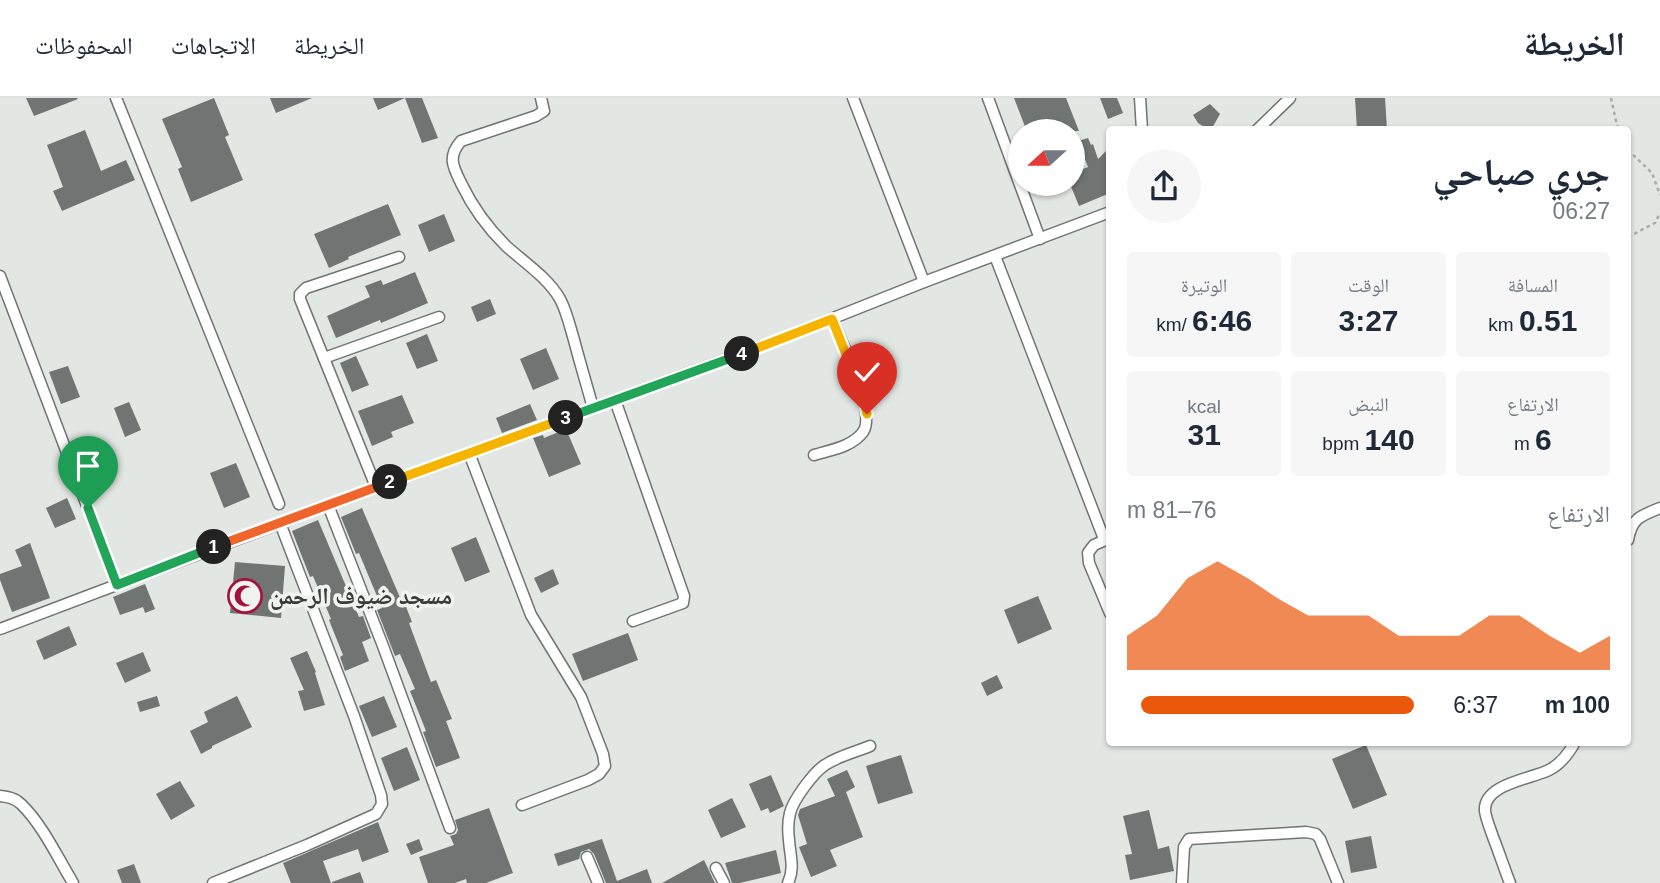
<!DOCTYPE html>
<html lang="ar">
<meta charset="utf-8">
<style>
:root{--surface:#fff;--page:#f6f6f7;--text:#1f2937;--muted:#747a83;--line:#e0e1e3;--accent:#ea580c}
body{margin:0;font-family:Arial,"Noto Naskh Arabic",sans-serif;background:var(--page);color:var(--text);direction:rtl;height:100vh;display:flex;flex-direction:column;font-size:26px;white-space:nowrap}
*{box-sizing:border-box;margin:0}
p{font-size:23px;color:var(--muted)}
.icon{flex:none;width:38px;height:38px;fill:none;stroke:currentColor;stroke-width:2;stroke-linecap:round;stroke-linejoin:round}
.map{position:relative;flex:1;overflow:hidden;direction:ltr}
.sheet{position:absolute;left:1106px;top:28px;width:525px;height:620px;display:flex;flex-direction:column;background:var(--surface);border-radius:7px;box-shadow:0 2px 5px #0004;direction:rtl}
.sheet>*{flex:none}
.needle{width:46px;rotate:249deg}
.fabs{position:absolute;left:1008px;top:21px;display:grid;gap:14px}
.fabs a{display:grid;place-items:center;width:77px;height:77px;border-radius:50%;background:var(--surface);box-shadow:0 2px 5px #0004;font-size:35px}
.pin{position:absolute;display:grid;place-items:center;width:60px;height:60px;color:#fff;margin:-72px -30px;border-radius:50% 50% 50% 0;rotate:-45deg;box-shadow:0 0 7px #0007}
.pin .icon{rotate:45deg}
.km{position:absolute;width:35px;height:35px;margin:-18px;border-radius:50%;background:#222;color:#fff;font-size:19px;line-height:35px;text-align:center}
.round{display:grid;place-items:center;flex:none;width:74px;height:74px;border-radius:37px;background:var(--page)}
.summary{display:flex;align-items:center;justify-content:space-between;height:119px;padding:0 21px}
h1{font-size:38px;font-weight:700;line-height:52px}
.figures{display:grid;grid-template-columns:repeat(3,1fr);gap:10px;height:119px;padding:7px 21px}
.figures div{display:grid;align-content:center;border-radius:7px;background:var(--page);text-align:center}
.figures b{font-size:30px;font-weight:700}
.figures small{font-size:19px;font-weight:400}
.figures p{font-size:19px}
.chart{height:196px;padding:14px 21px}
.chart p{display:flex;justify-content:space-between}
.chart svg{width:100%;height:126px;margin-top:7px;fill:var(--accent);opacity:.7}
ul{padding:0 21px;list-style:none;font-size:23px}
li{display:grid;grid-template-columns:112px 84px 1fr;align-items:center;height:52px}
li i{height:18px;border-radius:9px;background:var(--accent)}
header{display:flex;align-items:center;gap:42px;box-sizing:border-box;height:98px;padding:0 35px;background:var(--surface);border-bottom:2px solid var(--line)}
header strong{font-size:33px}
nav{display:flex;gap:38px;margin-inline-start:auto;font-size:24px}
.map>svg:first-child{display:block}
</style>
<header>
<strong>الخريطة</strong>
<nav><a>الخريطة</a><a>الاتجاهات</a><a>المحفوظات</a></nav>
</header>
<div class="map">
<svg width="1660" height="785" viewBox="0 0 1660 785">
<rect width="100%" height="100%" fill="#e2e7e4"/>
<g fill="#707472">
<path d="M 26,0 L 77,0 L 78,1 L 34,18 Z"/>
<path d="M 214,0 L 229,37 L 225,39 L 243,82 L 191,104 L 178,71 L 182,69 L 162,21 Z"/>
<path d="M 270,0 L 312,0 L 276,15 Z"/>
<path d="M 373,0 L 422,0 L 438,40 L 422,45 L 405,0 L 378,12 Z"/>
<path d="M 1014,0 L 1066,0 L 1079,33 L 1056,33 L 1051,22 L 1026,31 Z"/>
<path d="M 1100,0 L 1117,0 L 1123,15 L 1108,21 Z"/>
<path d="M 1355,0 L 1385,0 L 1387,32 L 1357,32 Z"/>
<path d="M 1210,6 L 1220,16 L 1211,32 L 1209,32 L 1198,25 L 1193,17 Z"/>
<path d="M 85,32 L 101,73 L 126,62 L 135,82 L 62,113 L 53,93 L 63,89 L 47,47 Z"/>
<path d="M 1088,40 L 1091,47 L 1093,46 L 1098,61 L 1110,49 L 1110,95 L 1079,108 L 1070,86 L 1073,86 L 1073,75 L 1088,69 L 1078,43 Z"/>
<path d="M 388,106 L 401,137 L 348,159 L 349,161 L 329,170 L 314,136 Z"/>
<path d="M 444,116 L 455,143 L 429,154 L 418,127 Z"/>
<path d="M 415,174 L 428,205 L 381,225 L 380,222 L 336,240 L 327,218 L 370,199 L 365,188 L 381,182 L 383,187 Z"/>
<path d="M 490,201 L 496,216 L 477,224 L 471,209 Z"/>
<path d="M 427,236 L 438,263 L 417,271 L 406,245 Z"/>
<path d="M 546,250 L 559,281 L 533,292 L 520,261 Z"/>
<path d="M 356,258 L 369,287 L 352,294 L 340,265 Z"/>
<path d="M 68,268 L 80,299 L 61,306 L 49,274 Z"/>
<path d="M 402,297 L 414,325 L 391,334 L 393,339 L 372,348 L 358,313 Z"/>
<path d="M 129,304 L 141,332 L 125,339 L 114,310 Z"/>
<path d="M 530,306 L 537,322 L 502,335 L 496,320 Z"/>
<path d="M 566,331 L 581,366 L 549,379 L 533,340 L 543,337 L 544,340 Z"/>
<path d="M 236,365 L 250,399 L 224,410 L 210,375 Z"/>
<path d="M 67,400 L 76,421 L 55,430 L 46,410 Z"/>
<path d="M 362,410 L 401,502 L 403,501 L 412,524 L 409,525 L 431,584 L 436,582 L 452,621 L 446,623 L 460,660 L 436,669 L 423,634 L 426,633 L 410,593 L 415,591 L 400,556 L 395,558 L 377,512 L 382,510 L 359,455 L 356,456 L 341,419 Z"/>
<path d="M 318,422 L 359,519 L 363,518 L 371,540 L 362,544 L 369,563 L 345,573 L 340,559 L 343,557 L 329,522 L 331,521 L 313,478 L 310,479 L 292,433 Z"/>
<path d="M 476,439 L 490,474 L 465,484 L 451,450 Z"/>
<path d="M 30,445 L 50,500 L 12,514 L 0,482 L 0,476 L 22,468 L 15,452 Z"/>
<path d="M 235,464 L 285,468 L 281,520 L 230,515 Z"/>
<path d="M 553,471 L 559,486 L 541,495 L 534,480 Z"/>
<path d="M 145,486 L 155,511 L 145,515 L 143,509 L 120,517 L 113,499 Z"/>
<path d="M 1038,498 L 1052,531 L 1018,546 L 1004,512 Z"/>
<path d="M 69,528 L 77,547 L 44,562 L 36,543 Z"/>
<path d="M 628,535 L 638,562 L 583,583 L 572,556 Z"/>
<path d="M 307,553 L 316,574 L 315,575 L 325,607 L 304,613 L 298,593 L 304,592 L 290,560 Z"/>
<path d="M 143,554 L 151,573 L 125,585 L 116,565 Z"/>
<path d="M 997,577 L 1003,590 L 987,598 L 981,585 Z"/>
<path d="M 157,598 L 160,608 L 140,614 L 137,604 Z"/>
<path d="M 237,598 L 252,629 L 212,648 L 212,650 L 201,656 L 190,633 L 208,624 L 204,614 Z"/>
<path d="M 384,598 L 397,629 L 372,639 L 359,608 Z"/>
<path d="M 1366,647 L 1387,697 L 1353,711 L 1332,661 Z"/>
<path d="M 407,649 L 420,682 L 394,693 L 381,660 Z"/>
<path d="M 901,657 L 913,695 L 878,706 L 866,668 Z"/>
<path d="M 847,672 L 855,689 L 846,694 L 863,739 L 830,752 L 837,768 L 811,779 L 799,749 L 807,746 L 798,717 L 800,711 L 835,698 L 827,681 Z"/>
<path d="M 771,677 L 784,708 L 770,715 L 768,710 L 761,713 L 749,686 Z"/>
<path d="M 180,683 L 195,708 L 171,722 L 156,696 Z"/>
<path d="M 732,700 L 746,729 L 721,740 L 708,712 Z"/>
<path d="M 489,710 L 513,775 L 486,785 L 467,785 L 466,781 L 455,785 L 428,785 L 419,759 L 454,747 L 450,738 L 456,736 L 458,732 L 455,722 Z"/>
<path d="M 1149,712 L 1158,751 L 1169,748 L 1174,773 L 1130,782 L 1125,757 L 1132,756 L 1123,718 Z"/>
<path d="M 378,724 L 389,754 L 362,764 L 358,751 L 323,763 L 331,785 L 291,785 L 283,765 Z"/>
<path d="M 1371,738 L 1377,770 L 1351,775 L 1345,743 Z"/>
<path d="M 419,741 L 423,752 L 411,757 L 406,746 Z"/>
<path d="M 602,741 L 617,783 L 647,771 L 652,785 L 606,785 L 594,756 L 589,751 L 581,754 L 579,761 L 558,768 L 554,756 Z"/>
<path d="M 776,752 L 781,775 L 740,785 L 732,785 L 725,765 Z"/>
<path d="M 704,762 L 715,785 L 662,785 Z"/>
<path d="M 134,766 L 141,785 L 122,785 L 117,772 Z"/>
<path d="M 360,774 L 364,785 L 332,785 L 332,784 Z"/>
</g>
<g fill="none" stroke-linecap="round" stroke-linejoin="round">
<g stroke="#707472" stroke-width="13">
<g id="street">
<path d="M 116,0 L 279,406"/>
<path d="M 541,0 L 544,13 L 536,18 L 461,43 C 447,59 453,69 462,87 C 473,110 488,130 506,148 C 524,164 548,180 560,201 C 567,214 570,229 574,242 C 580,265 587,288 593,310"/>
<path d="M 853,0 L 924,184"/>
<path d="M 988,0 L 1040,141"/>
<path d="M 1140,0 L 1142,32"/>
<path d="M 1257,32 L 1290,0"/>
<path d="M 995,158 L 1104,441"/>
<path d="M 0,178 L 117,487"/>
<path d="M 324,260 L 439,219"/>
<path d="M 615,302 L 684,498 L 683,505 L 633,523"/>
<path d="M 469,355 L 531,517 L 581,599 L 603,656 L 605,668 L 599,676 L 588,682 L 522,707"/>
<path d="M 814,357 C 830,352 852,349 863,334 C 877,315 841,243 832,221"/>
<path d="M 376,389 L 300,201 L 300,196 L 306,190 L 399,159"/>
<path d="M 328,407 L 383,548 L 450,730"/>
<path d="M 1110,440 L 1094,447 L 1088,455 L 1089,465 L 1110,515"/>
<path d="M 1628,442 C 1632,420 1640,418 1660,410"/>
<path d="M 0,531 L 328,407 L 768,246 L 924,184 L 1110,114"/>
<path d="M 0,698 C 8,699 15,700 21,706 C 42,726 58,760 73,785"/>
<path d="M 587,759 L 598,785"/>
<path d="M 716,770 L 724,785"/>
<path d="M 213,785 L 307,747 L 376,716 L 382,706 L 381,697 L 354,618 L 280,425"/>
<path d="M 788,785 C 795,770 790,758 789,742 C 788,734 788,723 790,715 C 793,702 814,674 825,667 C 838,658 856,654 870,648"/>
<path d="M 1182,785 L 1184,749 L 1189,741 L 1306,734 L 1316,736 L 1320,741 L 1338,785"/>
<path d="M 1510,785 C 1504,770 1499,754 1493,739 C 1490,730 1486,721 1485,713 C 1483,686 1531,681 1549,672 C 1561,666 1569,655 1575,644"/>
</g>
</g>
<g stroke="#a7aba9" stroke-width="2.5" stroke-dasharray="3.5 3.5" stroke-linecap="butt">
<path d="M 1611,0 L 1618,32"/>
<path d="M 1628,52 L 1652,75 L 1660,97"/>
<path d="M 1628,139 L 1655,125 L 1660,115"/>
</g>
<use href="#street" stroke="#fff" stroke-width="10"/>
</g>
<g fill="none" stroke-linecap="round" stroke-linejoin="round">
<g stroke="#fff" stroke-width="14">
<path id="split-1" d="M 88,410 L 117,487 L 214,449"/>
</g>
<g stroke="#fff" stroke-width="14">
<path id="split-2" d="M 214,449 L 390,384"/>
</g>
<g stroke="#fff" stroke-width="14">
<path id="split-3" d="M 390,384 L 566,320"/>
</g>
<g stroke="#fff" stroke-width="14">
<path id="split-4" d="M 566,320 L 742,256"/>
</g>
<g stroke="#fff" stroke-width="14">
<path id="split-5" d="M 742,256 L 832,221 L 864,302 L 867,316"/>
</g>
<use href="#split-1" stroke="#22a559" stroke-width="9"/>
<use href="#split-2" stroke="#f0652b" stroke-width="9"/>
<use href="#split-3" stroke="#f5b400" stroke-width="9"/>
<use href="#split-4" stroke="#22a559" stroke-width="9"/>
<use href="#split-5" stroke="#f5b400" stroke-width="9"/>
</g>
<defs>
<g id="mosque-ring" transform="scale(1.75)"><circle r="9.5" fill="#eff4f1" stroke="#a70f3f" stroke-width="1.5"/><path d="M3.5-4.9A6 6 0 1 0 3.5 4.9A5 5 0 1 1 3.5-4.9Z" fill="#a70f3f"/></g>
</defs>
<g fill-rule="evenodd">
<use href="#mosque-ring" x="245" y="498"/>
</g>
<g text-anchor="middle" stroke-width="7" stroke-linejoin="round" paint-order="stroke">
<g font-size="23" font-weight="bold" fill="#393b3a" stroke="#eff4f1" text-anchor="start">
<text x="270" y="506">مسجد ضيوف الرحمن</text>
</g>
</g>
</svg>
<div class="fabs">
<a><svg class="needle" viewBox="-14 -14 28 28"><path d="M0-13l5 13h-10z" fill="#e53935"/><path d="M0 13l5-13h-10z" fill="#747a83"/></svg></a>
</div>
<div class="pin" style="left:88px;top:410px;background:#1e9e55"><svg class="icon" aria-label="arrive" viewBox="0 0 24 24"><path d="M6 21V4h12l-3 4 3 4H6"/></svg></div>
<div class="pin" style="left:867px;top:316px;background:#d93025"><svg class="icon" aria-label="check" viewBox="0 0 24 24"><path d="M5 12l5 5 9-10"/></svg></div>
<b class="km" style="left:214px;top:449px">1</b>
<b class="km" style="left:390px;top:384px">2</b>
<b class="km" style="left:566px;top:320px">3</b>
<b class="km" style="left:742px;top:256px">4</b>
<section class="sheet">
<div class="summary"><div><h1>جري صباحي</h1><p>06:27</p></div><a class="round"><svg class="icon" aria-label="share" viewBox="0 0 24 24"><path d="M12 15V3M7 8l5-5 5 5M5 13v7h14v-7"/></svg></a></div>
<div class="figures">
<div><p>المسافة</p><b>0.51<small> km</small></b></div>
<div><p>الوقت</p><b>3:27</b></div>
<div><p>الوتيرة</p><b>6:46<small> /km</small></b></div>
</div>
<div class="figures">
<div><p>الارتفاع</p><b>6<small> m</small></b></div>
<div><p>النبض</p><b>140<small> bpm</small></b></div>
<div><p>kcal</p><b>31</b></div>
</div>
<div class="chart"><p><span>الارتفاع</span>76–81 m</p>
<svg viewBox="0 0 160 44" preserveAspectRatio="none"><path d="M0 44V32L10 25L20 12L30 6L40 12L50 19L60 25L70 25L80 25L90 32L100 32L110 32L120 25L130 25L140 32L150 38L160 32V44z"/></svg>
</div>
<ul>
<li><b>100 m</b>6:37<i style="width:95%"></i></li>
</ul>
</section>
</div>
